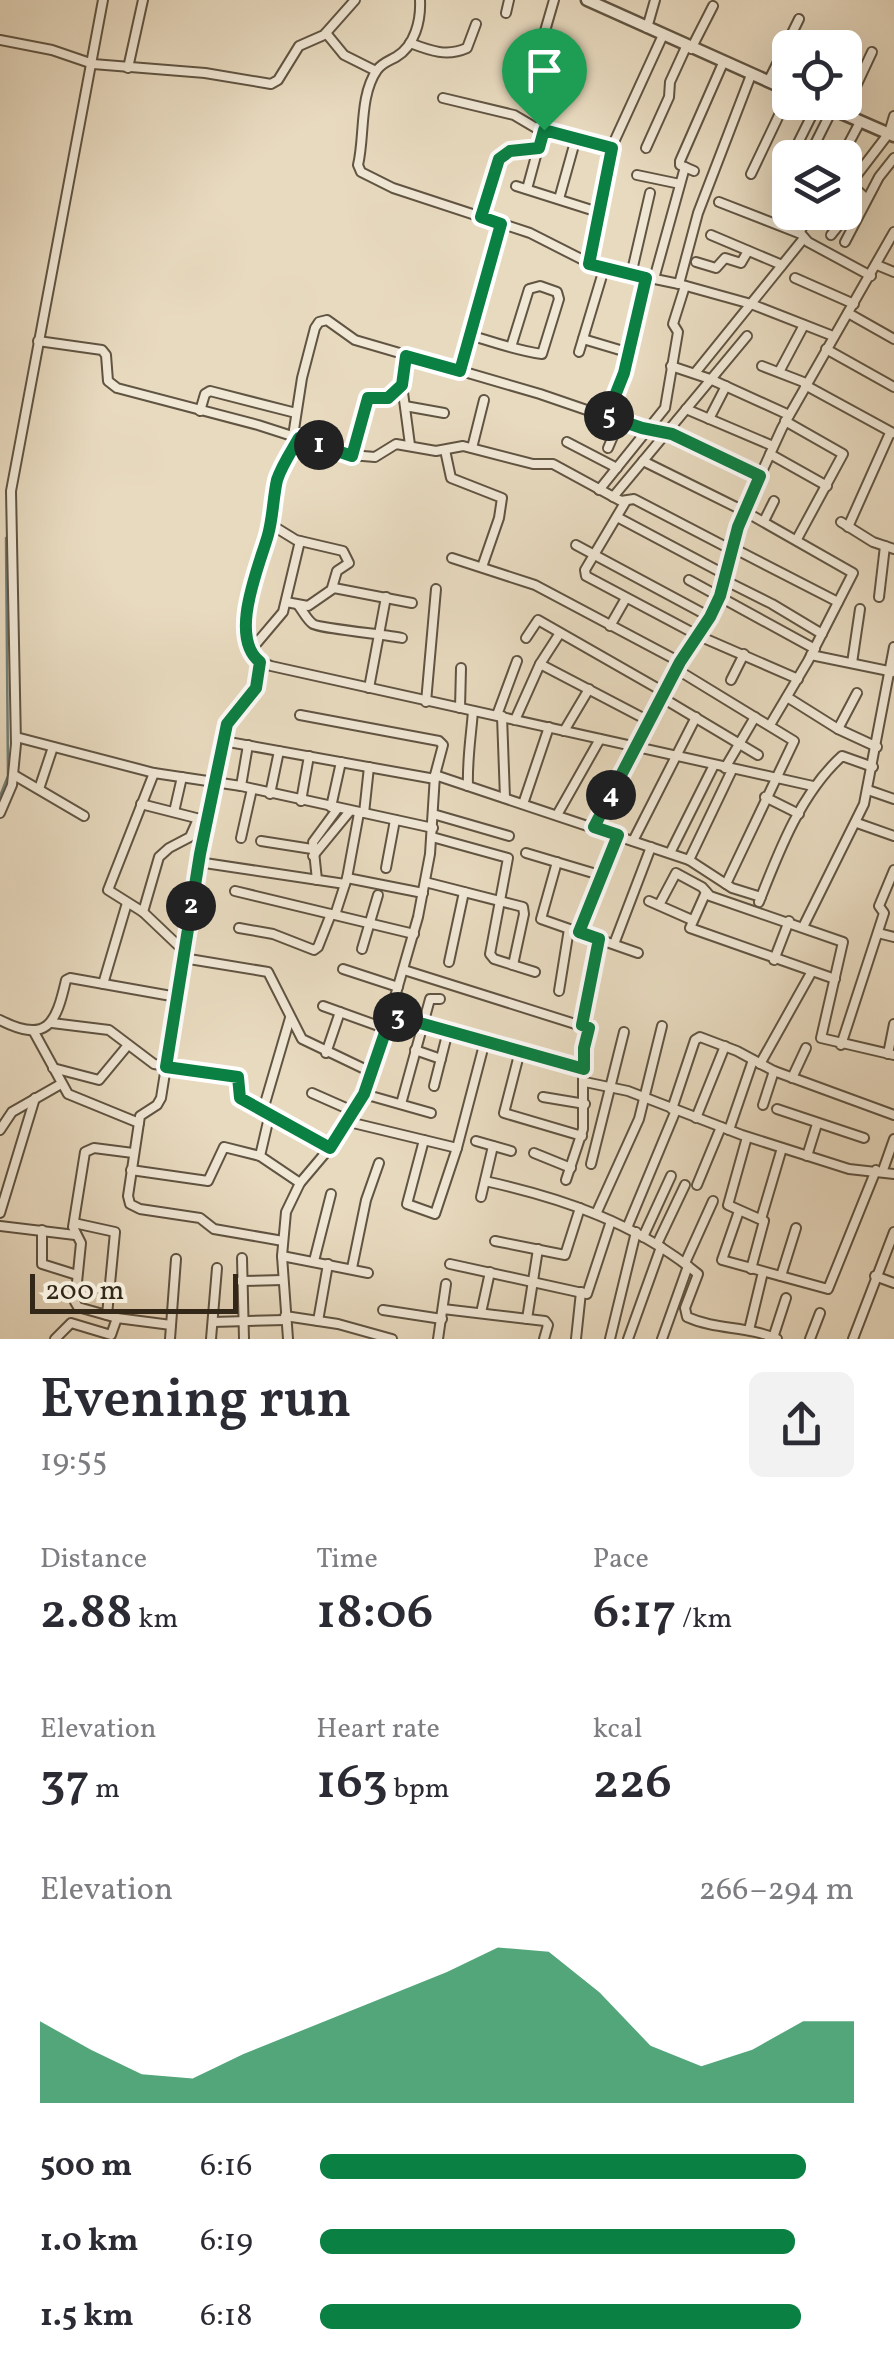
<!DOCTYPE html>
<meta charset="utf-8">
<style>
:root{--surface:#fff;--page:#f2f2f3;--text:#2b2b33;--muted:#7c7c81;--accent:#0b8043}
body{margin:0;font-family:Vollkorn,serif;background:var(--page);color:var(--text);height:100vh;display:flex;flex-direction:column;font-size:38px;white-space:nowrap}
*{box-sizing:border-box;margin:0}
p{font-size:32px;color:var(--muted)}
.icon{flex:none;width:55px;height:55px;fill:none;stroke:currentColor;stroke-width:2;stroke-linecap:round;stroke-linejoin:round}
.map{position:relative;height:1339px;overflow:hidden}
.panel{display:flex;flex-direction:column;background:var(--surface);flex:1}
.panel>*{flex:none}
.controls{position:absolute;left:772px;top:30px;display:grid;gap:20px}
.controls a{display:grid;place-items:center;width:90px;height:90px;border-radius:15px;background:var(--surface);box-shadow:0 10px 40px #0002;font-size:50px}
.scale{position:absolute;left:30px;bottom:25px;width:208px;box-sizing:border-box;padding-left:10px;border:5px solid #332718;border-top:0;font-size:28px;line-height:35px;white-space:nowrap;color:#332718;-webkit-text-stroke:8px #f0e7d5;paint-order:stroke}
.pin{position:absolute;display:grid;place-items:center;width:85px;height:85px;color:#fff;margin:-102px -42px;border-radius:50% 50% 50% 0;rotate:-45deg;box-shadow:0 0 10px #0007}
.pin .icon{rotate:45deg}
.km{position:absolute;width:50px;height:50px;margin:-25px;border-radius:50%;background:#222;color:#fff;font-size:28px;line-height:50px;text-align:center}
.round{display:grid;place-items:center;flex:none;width:105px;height:105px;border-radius:15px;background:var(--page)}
.overview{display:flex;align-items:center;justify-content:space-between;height:170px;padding:0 40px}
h1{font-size:55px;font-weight:600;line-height:75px}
.stats{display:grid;grid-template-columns:repeat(3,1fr);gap:15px;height:170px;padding:10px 40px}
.stats div{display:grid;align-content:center}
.stats b{font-size:50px;font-weight:600}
.stats small{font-size:28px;font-weight:400}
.stats p{font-size:28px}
.chart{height:280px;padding:20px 40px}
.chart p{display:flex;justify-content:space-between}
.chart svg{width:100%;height:180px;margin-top:10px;fill:var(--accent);opacity:.7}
ul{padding:0 40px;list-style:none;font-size:32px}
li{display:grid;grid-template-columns:160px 120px 1fr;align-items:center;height:75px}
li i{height:25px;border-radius:12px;background:var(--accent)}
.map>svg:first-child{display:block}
</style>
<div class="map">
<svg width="894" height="1339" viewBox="0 0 894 1339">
<rect width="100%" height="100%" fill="#e8dabf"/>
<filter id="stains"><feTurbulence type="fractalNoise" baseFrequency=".002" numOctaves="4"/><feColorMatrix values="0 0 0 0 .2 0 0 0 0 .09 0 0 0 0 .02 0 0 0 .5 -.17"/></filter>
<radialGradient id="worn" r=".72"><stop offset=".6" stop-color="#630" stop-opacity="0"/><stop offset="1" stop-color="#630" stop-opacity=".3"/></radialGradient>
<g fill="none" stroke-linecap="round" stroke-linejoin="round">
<path stroke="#707f79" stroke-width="2.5" d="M 0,796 L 8,776 L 6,538"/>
<g stroke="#605442" stroke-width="12">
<g id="minor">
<path d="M 420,0 C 421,20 415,46 396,57 C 389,61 382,63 377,70 C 359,96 365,136 358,165 L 361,172 L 393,188 L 530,233 L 597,267 L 679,284 L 751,304 L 833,336"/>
<path d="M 506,13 L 509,0"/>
<path d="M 647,28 L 655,0"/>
<path d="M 326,33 L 344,55 L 376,71"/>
<path d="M 0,40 L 52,50 L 93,64 L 205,73 L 271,84 L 278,80 L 299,46 L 324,35 L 355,0"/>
<path d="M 410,43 C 431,51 447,57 467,48 L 476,24"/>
<path d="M 691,49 L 713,6"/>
<path d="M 536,62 L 554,0"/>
<path d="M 128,68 L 143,0"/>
<path d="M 768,82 L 799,19"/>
<path d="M 443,98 L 514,115 L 536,128 L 612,148"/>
<path d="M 843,114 L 872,52"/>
<path d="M 646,148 L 669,97 L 670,82 L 686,47"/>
<path d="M 795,149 L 818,103"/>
<path d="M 808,158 L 832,110"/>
<path d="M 841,158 L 860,122"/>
<path d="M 694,171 L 680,165 L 680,161 L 723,63"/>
<path d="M 751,174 L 790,92"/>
<path d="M 637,175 L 680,184"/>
<path d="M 516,186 L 598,212"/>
<path d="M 527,189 L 543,130"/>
<path d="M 559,199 L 576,138"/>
<path d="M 867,199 L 850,184 L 889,133 L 894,116"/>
<path d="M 719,202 L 801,234 L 808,242 L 871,276"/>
<path d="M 481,217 L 499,159 L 510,151 L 539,147"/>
<path d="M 799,233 L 811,212"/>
<path d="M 711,235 L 782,265"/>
<path d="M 831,235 L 862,196"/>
<path d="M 845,242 L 879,177 L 894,158"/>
<path d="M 696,262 L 716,268 L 725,258 L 741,263 L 748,251"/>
<path d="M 589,264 L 614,142 L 663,35"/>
<path d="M 877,265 L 894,272"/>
<path d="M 631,275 L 650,193"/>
<path d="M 795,278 L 854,304"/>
<path d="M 654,279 L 685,167"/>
<path d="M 679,284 L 698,213 L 751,75"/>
<path d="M 848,313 L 894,339"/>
<path d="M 470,335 C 493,342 518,351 542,354 L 559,299 L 557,292 L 540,286 L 529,289 L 511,347"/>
<path d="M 583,339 L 630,353"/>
<path d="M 38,341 L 102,350 L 106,355 L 108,381 L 117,388 L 258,425 L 351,455 L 375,457 L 396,444 L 436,451 L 463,446 L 533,464 L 553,464 L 621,501 L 634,499 L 732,550"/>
<path d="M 826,349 L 894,387"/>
<path d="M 579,352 L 604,269"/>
<path d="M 406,356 L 402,385 L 410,445"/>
<path d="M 671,366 L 710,379 L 789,415"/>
<path d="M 762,366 L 806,383"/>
<path d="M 460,371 L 501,224"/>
<path d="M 779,372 L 804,325"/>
<path d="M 695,373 L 804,238"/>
<path d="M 805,385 L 893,433"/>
<path d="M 405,406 L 444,413"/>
<path d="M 686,409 L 773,446"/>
<path d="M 200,411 L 205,394 L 210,391 L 296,413"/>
<path d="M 607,415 L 624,373 L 646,278"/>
<path d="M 709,419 L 726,386"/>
<path d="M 785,421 L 843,454 L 797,539"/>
<path d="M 293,436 L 302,378 L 315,328 L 319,322 L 327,320 L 355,340 L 540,394 L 642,429 L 673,434 L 760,476"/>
<path d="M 299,438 C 291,451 281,465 277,480 C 273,497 273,516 268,534 C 259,569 220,649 271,666 L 813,786"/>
<path d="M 567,442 L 617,468"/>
<path d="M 472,448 L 484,400"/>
<path d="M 608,448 L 620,420"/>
<path d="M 445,450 L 451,478 L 502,498 L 499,518 L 482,567"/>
<path d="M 770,454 L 827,486"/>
<path d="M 351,455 L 369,397 L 389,398 L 402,385"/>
<path d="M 643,461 L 744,511 L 853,573 L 808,661 L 770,725"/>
<path d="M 599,490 L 665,408 L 678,332 L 673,324 L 685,286"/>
<path d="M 613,497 L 747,336"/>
<path d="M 626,501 L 585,570 L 586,576 L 699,636 L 798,679"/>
<path d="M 617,517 L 726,575"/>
<path d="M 764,521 L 774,501"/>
<path d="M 841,522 L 873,542 L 894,549"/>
<path d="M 270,524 L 296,540 L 343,551 L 349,563 L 337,571 L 332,588"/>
<path d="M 848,527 L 890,433"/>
<path d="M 576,545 L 710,617"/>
<path d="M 733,548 L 838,602"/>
<path d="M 452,558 L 535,585 L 680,662"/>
<path d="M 689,580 L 815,649"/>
<path d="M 724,580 L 772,604 L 822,634"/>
<path d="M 879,597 L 885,546"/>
<path d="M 286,602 L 308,606 L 334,588 L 412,603"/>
<path d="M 298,605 C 303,611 307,620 313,624 C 318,628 388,635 402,638"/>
<path d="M 610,626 L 626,598"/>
<path d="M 526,638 L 538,620 L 664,692"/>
<path d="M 250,651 L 283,612 L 300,541"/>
<path d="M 811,655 L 894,672"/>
<path d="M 260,662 L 255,688 L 229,719 L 223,741 L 200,854 L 161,1098 L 157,1105 L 140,1116 L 128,1196 L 130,1204 L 140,1209 L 200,1218 L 214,1229 L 283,1241"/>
<path d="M 852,663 L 860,609"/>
<path d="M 540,664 L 649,721"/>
<path d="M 676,669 L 794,741 L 726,884"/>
<path d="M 731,680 L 744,654"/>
<path d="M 369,688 L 386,597"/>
<path d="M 661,697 L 758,755"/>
<path d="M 787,697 L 838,729 L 877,747"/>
<path d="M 426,702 L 436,589"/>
<path d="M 460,708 L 461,668"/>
<path d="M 497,715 L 517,661"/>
<path d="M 502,716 L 505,798"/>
<path d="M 515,720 L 540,664 L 560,633"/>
<path d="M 838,729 L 857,693"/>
<path d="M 564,731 L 589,689"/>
<path d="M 16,737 L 154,773 L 241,786 L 433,828"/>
<path d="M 223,741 L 435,779"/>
<path d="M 725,768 L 755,717"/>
<path d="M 154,773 L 108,890 L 143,912 L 184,951"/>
<path d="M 14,775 L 84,816"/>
<path d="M 435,775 L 689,860 L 732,888 L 761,897"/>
<path d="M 241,786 L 248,745"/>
<path d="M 468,786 C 467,760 471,737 473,711"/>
<path d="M 39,789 L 53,747"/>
<path d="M 868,790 L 894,799"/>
<path d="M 270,794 L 279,751"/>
<path d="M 765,797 L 799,814"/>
<path d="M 301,801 L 309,756"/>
<path d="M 141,804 L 200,819"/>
<path d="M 523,804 L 549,727"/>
<path d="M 331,807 L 341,762"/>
<path d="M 174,812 L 182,777"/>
<path d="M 0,813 L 12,785 L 16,744 L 11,491 L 103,0"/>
<path d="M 364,813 L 369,767"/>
<path d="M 433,814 L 509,836"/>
<path d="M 557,815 L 600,739"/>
<path d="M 857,823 L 894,836"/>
<path d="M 594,827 L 680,662 L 710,617 L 744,511 L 782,428 L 894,232"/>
<path d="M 432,837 L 508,858 L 490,954 L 494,959 L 535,972"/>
<path d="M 241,838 L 252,789"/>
<path d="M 261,841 L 312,849"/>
<path d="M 633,841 L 696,717"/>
<path d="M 526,853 L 603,876"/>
<path d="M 670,853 L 714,765"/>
<path d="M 313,856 L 350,811"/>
<path d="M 689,860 L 732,770"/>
<path d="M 198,862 L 345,884"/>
<path d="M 557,862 L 541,919 L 638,953"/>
<path d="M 386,868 L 395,820"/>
<path d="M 347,878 L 423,893"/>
<path d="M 317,880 L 313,842 L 338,808"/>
<path d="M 425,882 L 523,907 L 524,914 L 513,965"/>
<path d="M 235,891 L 414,934"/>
<path d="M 706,892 L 690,928 L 835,979"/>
<path d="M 649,901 L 692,920"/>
<path d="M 759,902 C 779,851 801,793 842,756 L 873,767"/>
<path d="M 659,905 L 676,873 L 702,887 L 710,896 L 843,942 L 821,1038 L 894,1055"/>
<path d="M 143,912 L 159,857 L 169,848 L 190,837 L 198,819"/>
<path d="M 335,915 L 347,878 L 359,813"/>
<path d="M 803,927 L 864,804 L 894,647"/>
<path d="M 239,928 L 273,934 L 314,950 L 318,947 L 331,914"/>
<path d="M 579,932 L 618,835"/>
<path d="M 878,933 L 894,937"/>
<path d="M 614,944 L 651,847"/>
<path d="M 362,949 L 378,895"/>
<path d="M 183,958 L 268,972 L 302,1039 L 373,1073"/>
<path d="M 774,960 L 789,921"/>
<path d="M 449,962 L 464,892"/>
<path d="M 343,969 L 398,987"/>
<path d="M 404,970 L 588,1028 L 583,1054 L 583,1129 L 566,1180"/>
<path d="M 103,984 L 127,903"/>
<path d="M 559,991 L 569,929"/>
<path d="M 323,1006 L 387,1029"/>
<path d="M 391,1015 L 584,1069"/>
<path d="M 0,1020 C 47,1044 56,1024 66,980 L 70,978 L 177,997"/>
<path d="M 52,1023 L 109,1030 L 154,1064 L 237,1077 L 240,1099 L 330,1149"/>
<path d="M 582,1025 L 599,939"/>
<path d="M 34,1032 L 68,1094 L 139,1123"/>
<path d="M 841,1045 L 884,913 L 879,906 L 894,870"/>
<path d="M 415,1050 L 441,1059"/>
<path d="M 520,1051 L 504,1113 L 582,1136"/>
<path d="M 326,1053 L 340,1012"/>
<path d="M 888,1054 L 894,1024"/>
<path d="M 760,1064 L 811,973"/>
<path d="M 53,1068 L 99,1080 L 128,1045"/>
<path d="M 792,1078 L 806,1048"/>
<path d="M 585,1082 L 628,1091 L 742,1135 L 849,1169 L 894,1174"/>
<path d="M 434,1086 L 448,1031"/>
<path d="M 312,1093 L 355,1112"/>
<path d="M 364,1094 L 431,1113"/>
<path d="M 543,1097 L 585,1104"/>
<path d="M 401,1104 L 430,999 L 440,999"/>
<path d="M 763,1105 L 774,1071"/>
<path d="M 672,1109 L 695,1040 L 700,1037 L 737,1051 L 774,1071 L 894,1115"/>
<path d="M 777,1109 L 864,1138"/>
<path d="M 263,1110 L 290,1018"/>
<path d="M 270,1113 L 260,1156 L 300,1183"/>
<path d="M 696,1118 L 725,1046"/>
<path d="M 349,1122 L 457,1148"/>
<path d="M 0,1130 L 12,1112 L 61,1084"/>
<path d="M 729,1130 L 753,1060"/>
<path d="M 747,1137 L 728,1205 L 764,1221 L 751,1269"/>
<path d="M 424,1140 L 407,1204 L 435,1214 L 457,1148 L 485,1041"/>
<path d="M 476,1141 L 511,1151"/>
<path d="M 133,1153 L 94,1148 L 85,1152 L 73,1227 L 81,1243 L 75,1302 L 78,1307 L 117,1318 L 171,1325"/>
<path d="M 534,1153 L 571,1168"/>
<path d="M 807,1156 L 817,1124"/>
<path d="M 591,1164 L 624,1032"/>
<path d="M 131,1170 L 208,1181 L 224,1147 L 260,1156"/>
<path d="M 883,1170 L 894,1139"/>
<path d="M 485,1181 C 562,1198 636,1223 698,1274 L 685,1308 L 687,1317 C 716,1330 748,1326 777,1339"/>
<path d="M 697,1185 L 721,1127"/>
<path d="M 481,1197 L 493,1146"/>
<path d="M 739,1211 L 722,1260 L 828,1289 L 876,1170"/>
<path d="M 0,1213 L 35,1098"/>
<path d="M 596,1214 L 639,1119 L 662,1026"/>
<path d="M 761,1219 L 782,1148"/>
<path d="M 74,1223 L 115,1232 L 107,1315"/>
<path d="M 0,1226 L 75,1235"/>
<path d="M 627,1228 L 676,1110"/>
<path d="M 42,1230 L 42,1264 L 77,1275"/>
<path d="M 643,1237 L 671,1176"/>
<path d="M 495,1241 L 565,1255 L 580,1208"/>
<path d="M 657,1244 L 685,1185"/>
<path d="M 282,1256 L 368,1273"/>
<path d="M 242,1258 L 244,1339"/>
<path d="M 314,1261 L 331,1194"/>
<path d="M 685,1263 L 713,1201"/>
<path d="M 450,1264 L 587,1294 L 611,1221"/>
<path d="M 352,1268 L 366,1200 L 379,1163"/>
<path d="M 781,1276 L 796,1228"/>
<path d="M 875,1276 L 894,1283"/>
<path d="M 241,1281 L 283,1280"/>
<path d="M 443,1309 L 545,1321 L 548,1325 L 544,1339"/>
<path d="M 383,1310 L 442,1319"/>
<path d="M 481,1313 L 490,1272"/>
<path d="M 285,1316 L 338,1324 L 392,1339"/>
<path d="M 527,1319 L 538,1249"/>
<path d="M 318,1321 L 328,1264"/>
<path d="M 213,1322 L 285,1320"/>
<path d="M 749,1330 L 763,1272"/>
<path d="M 773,1338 L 786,1298"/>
<path d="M 55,1339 L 71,1323 L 111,1335 L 117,1318"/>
<path d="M 170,1339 L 176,1259"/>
<path d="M 211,1339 L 217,1268"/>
<path d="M 288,1339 L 282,1256 L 286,1212 L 300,1183 L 344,1131 L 373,1073 L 418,917 L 430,854 L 435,775 L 443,745 L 439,741 L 300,715"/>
<path d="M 438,1339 L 446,1284"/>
<path d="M 576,1339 L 581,1292"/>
<path d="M 610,1339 L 636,1232"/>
<path d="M 628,1339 L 661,1247"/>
<path d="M 662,1339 L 688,1266"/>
<path d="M 810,1339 L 820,1313"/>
<path d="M 853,1339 L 894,1232"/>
</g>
</g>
<g stroke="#605442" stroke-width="15">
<g id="tertiary">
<path d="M 587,0 L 790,91"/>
<path d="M 816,102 L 894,136"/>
</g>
</g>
<use href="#minor" stroke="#f0e7d5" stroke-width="8"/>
<use href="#tertiary" stroke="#f0e7d5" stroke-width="10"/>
</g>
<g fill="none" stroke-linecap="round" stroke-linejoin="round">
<g stroke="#fff" stroke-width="20">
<path id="route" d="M 544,130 L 612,148 L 589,264 L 646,278 L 624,373 L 607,416 L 642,428 L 672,434 L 760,476 L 738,527 L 720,596 L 710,617 L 680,662 L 594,827 L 618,835 L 579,932 L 599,939 L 582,1025 L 589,1028 L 584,1048 L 584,1069 L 391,1015 L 364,1094 L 330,1148 L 240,1098 L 238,1077 L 166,1067 L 200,854 L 227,724 L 256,688 L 260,662 C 228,637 259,567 268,535 C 273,517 273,498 277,480 C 282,465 291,452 299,438 L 352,456 L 368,398 L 388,398 L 402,385 L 406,356 L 460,371 L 501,224 L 481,217 L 499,159 L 510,151 L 539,148 Z"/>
</g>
<use href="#route" stroke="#0b8043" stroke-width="12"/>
</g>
<rect width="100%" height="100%" filter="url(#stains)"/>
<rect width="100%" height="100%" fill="url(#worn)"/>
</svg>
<div class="controls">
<a><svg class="icon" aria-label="locate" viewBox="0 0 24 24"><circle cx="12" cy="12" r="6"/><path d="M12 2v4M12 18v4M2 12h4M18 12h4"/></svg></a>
<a><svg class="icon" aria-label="layers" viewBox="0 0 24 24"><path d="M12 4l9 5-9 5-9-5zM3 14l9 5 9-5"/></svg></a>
</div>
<div class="scale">200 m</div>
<div class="pin" style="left:544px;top:130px;background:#1e9e55"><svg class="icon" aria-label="arrive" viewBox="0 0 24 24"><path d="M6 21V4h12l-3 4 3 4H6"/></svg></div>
<b class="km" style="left:319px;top:445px">1</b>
<b class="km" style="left:191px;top:906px">2</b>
<b class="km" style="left:398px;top:1017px">3</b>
<b class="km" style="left:611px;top:795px">4</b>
<b class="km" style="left:609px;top:416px">5</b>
</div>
<section class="panel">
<div class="overview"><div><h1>Evening run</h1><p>19:55</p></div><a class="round"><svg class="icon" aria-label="share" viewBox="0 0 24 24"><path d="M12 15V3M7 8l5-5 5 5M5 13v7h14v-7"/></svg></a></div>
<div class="stats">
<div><p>Distance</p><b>2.88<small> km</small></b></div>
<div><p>Time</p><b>18:06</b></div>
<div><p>Pace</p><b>6:17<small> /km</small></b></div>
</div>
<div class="stats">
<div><p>Elevation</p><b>37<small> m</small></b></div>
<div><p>Heart rate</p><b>163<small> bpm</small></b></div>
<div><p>kcal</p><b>226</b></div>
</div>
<div class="chart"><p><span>Elevation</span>266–294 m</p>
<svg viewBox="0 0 160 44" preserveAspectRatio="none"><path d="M0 44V24L10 31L20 37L30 38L40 32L50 27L60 22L70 17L80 12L90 6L100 7L110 17L120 30L130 35L140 31L150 24L160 24V44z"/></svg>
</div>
<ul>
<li><b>500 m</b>6:16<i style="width:91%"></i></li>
<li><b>1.0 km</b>6:19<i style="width:89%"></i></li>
<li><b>1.5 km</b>6:18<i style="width:90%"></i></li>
</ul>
</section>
